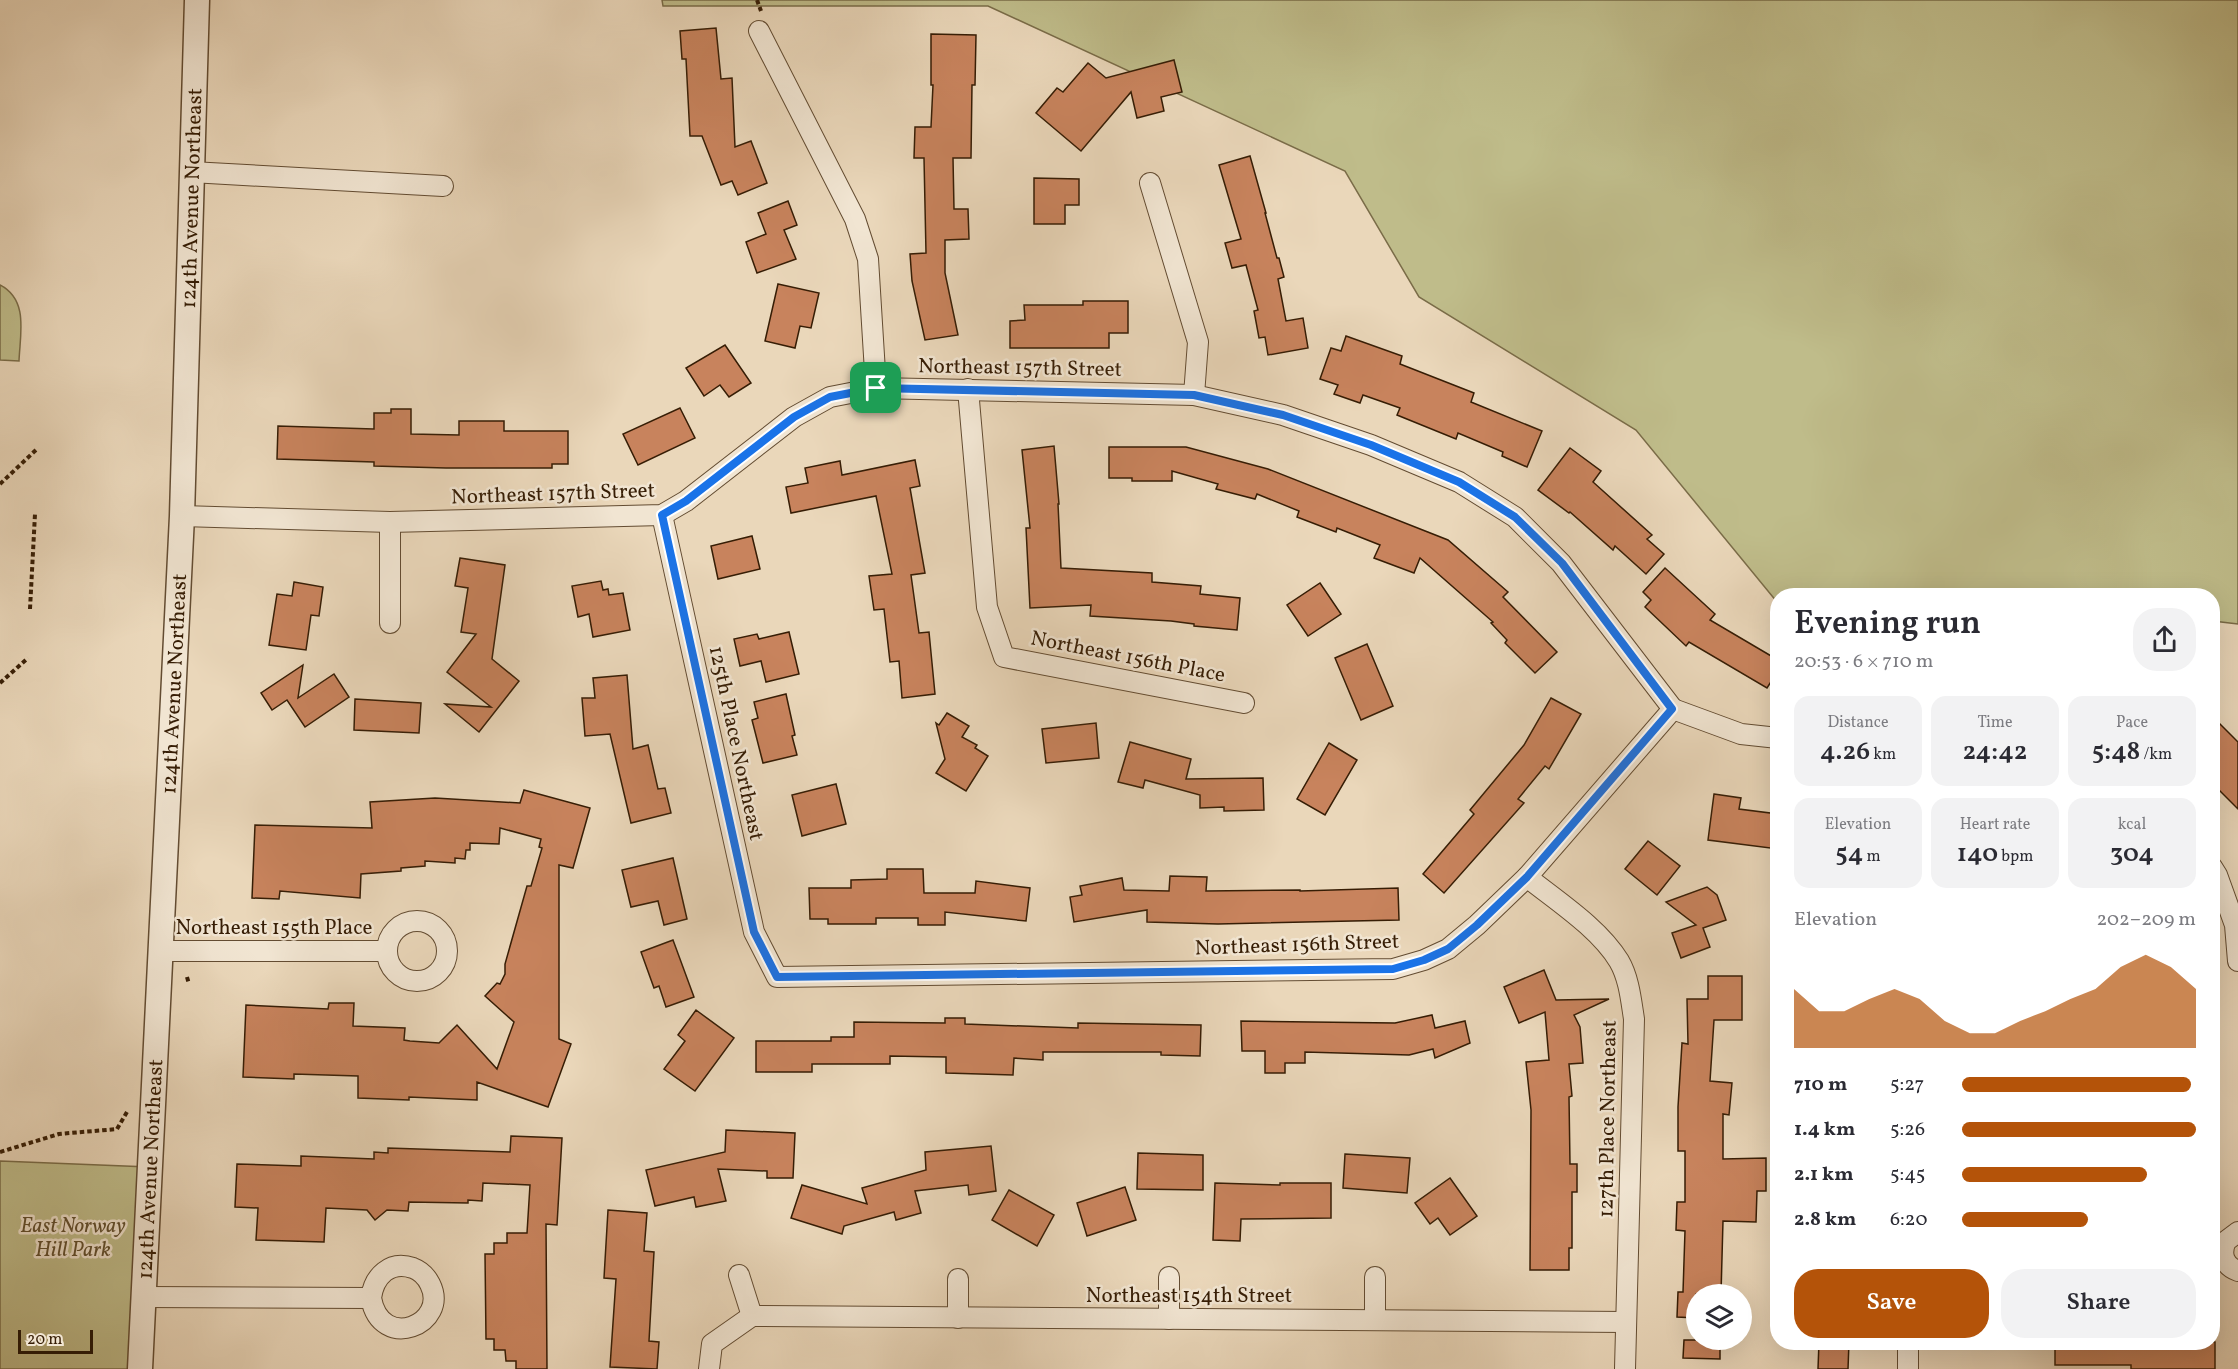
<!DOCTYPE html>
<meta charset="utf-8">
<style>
:root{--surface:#fff;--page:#f2f2f3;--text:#2b2b33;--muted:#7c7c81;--accent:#b45309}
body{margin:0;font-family:Vollkorn,serif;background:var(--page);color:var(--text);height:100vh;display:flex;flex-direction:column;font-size:22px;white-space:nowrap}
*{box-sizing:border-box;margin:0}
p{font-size:20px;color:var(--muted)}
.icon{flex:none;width:33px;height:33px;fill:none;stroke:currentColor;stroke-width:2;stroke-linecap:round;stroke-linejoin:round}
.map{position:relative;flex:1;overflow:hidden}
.drawer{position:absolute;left:1770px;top:588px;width:450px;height:762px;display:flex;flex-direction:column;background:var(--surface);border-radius:24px;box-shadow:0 6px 24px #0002}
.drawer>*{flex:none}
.fabs{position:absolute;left:1686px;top:1284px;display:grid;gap:12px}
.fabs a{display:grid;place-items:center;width:66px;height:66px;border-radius:50%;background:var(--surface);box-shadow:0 6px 24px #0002;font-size:30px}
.scale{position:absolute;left:18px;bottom:15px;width:75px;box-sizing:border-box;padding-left:6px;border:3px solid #361d05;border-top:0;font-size:16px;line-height:21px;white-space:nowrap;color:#361d05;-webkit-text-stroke:4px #f1e5d2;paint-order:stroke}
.pin{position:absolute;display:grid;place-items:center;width:51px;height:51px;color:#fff;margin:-26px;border-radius:12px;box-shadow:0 3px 9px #0006}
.round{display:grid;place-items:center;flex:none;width:63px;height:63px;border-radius:24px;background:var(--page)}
.headline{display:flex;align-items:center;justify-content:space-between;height:102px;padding:0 24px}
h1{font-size:33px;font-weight:600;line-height:45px}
.figures{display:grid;grid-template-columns:repeat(3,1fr);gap:9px;height:102px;padding:6px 24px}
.figures div{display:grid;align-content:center;border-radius:15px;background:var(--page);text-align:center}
.figures b{font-size:26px;font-weight:600}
.figures small{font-size:16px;font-weight:400}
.figures p{font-size:16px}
.chart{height:168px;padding:12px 24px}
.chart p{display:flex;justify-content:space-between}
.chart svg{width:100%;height:108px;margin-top:6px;fill:var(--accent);opacity:.7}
.action{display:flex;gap:12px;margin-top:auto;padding:12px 24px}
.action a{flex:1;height:69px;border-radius:24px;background:var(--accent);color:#fff;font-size:24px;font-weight:600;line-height:69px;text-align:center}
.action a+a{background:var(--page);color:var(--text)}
ul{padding:0 24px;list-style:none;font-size:20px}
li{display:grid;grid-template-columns:96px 72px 1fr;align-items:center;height:45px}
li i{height:15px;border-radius:8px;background:var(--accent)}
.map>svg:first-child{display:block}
</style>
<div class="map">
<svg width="2238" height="1369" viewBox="0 0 2238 1369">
<rect width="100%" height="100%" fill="#ead7ba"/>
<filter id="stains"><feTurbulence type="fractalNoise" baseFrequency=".00333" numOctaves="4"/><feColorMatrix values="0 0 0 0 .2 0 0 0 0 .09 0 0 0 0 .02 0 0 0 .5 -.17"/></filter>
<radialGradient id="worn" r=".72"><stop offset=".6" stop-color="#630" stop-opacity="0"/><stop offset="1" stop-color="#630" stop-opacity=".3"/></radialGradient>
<g fill="#bfbc8a" stroke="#7a6c48" stroke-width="1.5">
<path d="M 662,0 L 2238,0 L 2238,624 L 2213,621 L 2212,596 L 1778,596 L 1777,602 L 1636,430 L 1419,297 L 1345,171 L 988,6 L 663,6 Z"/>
<path d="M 0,285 C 29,300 20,334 19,361 L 0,360 Z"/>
<path d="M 0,1161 L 149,1167 L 140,1369 L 0,1369 Z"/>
</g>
<g fill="#c8835d" stroke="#361d05" stroke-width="1.5">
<path d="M 716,28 L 721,79 L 732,78 L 735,147 L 751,141 L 767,183 L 738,195 L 732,181 L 721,185 L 702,136 L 690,136 L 686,59 L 682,59 L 680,31 Z"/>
<path d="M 931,34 L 976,35 L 975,85 L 972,85 L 971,158 L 953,158 L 954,209 L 968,209 L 969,239 L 945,240 L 945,273 L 958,335 L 925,340 L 912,281 L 910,254 L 926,253 L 924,158 L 914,158 L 915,127 L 931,127 L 933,85 L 931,85 Z"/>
<path d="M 1174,60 L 1182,92 L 1161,97 L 1164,111 L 1137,118 L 1131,92 L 1081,151 L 1036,113 L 1057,88 L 1063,92 L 1088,63 L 1106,78 Z"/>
<path d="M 1250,156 L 1266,213 L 1265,213 L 1277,258 L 1279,258 L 1284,277 L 1278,279 L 1286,321 L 1303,318 L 1308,348 L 1268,355 L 1265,337 L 1259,338 L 1254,311 L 1258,310 L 1246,265 L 1232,268 L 1225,243 L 1241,239 L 1219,165 Z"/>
<path d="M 1034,178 L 1079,179 L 1079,205 L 1065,205 L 1065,224 L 1034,224 Z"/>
<path d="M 788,201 L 797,225 L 784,230 L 796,259 L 757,273 L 746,242 L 766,234 L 758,213 Z"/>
<path d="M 778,284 L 819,293 L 811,328 L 800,326 L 795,348 L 765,341 Z"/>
<path d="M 1083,301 L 1128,301 L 1128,333 L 1109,333 L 1109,348 L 1010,348 L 1010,321 L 1025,320 L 1024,305 L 1083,305 Z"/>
<path d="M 1346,336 L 1402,356 L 1400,364 L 1474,393 L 1471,402 L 1542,431 L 1527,467 L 1502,456 L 1503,452 L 1458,433 L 1456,439 L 1397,415 L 1400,408 L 1363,395 L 1360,403 L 1334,394 L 1338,385 L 1320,379 L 1331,348 L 1341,351 Z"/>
<path d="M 725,345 L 751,383 L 729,397 L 720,385 L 704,396 L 686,368 Z"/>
<path d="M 680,408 L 695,438 L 638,465 L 623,434 Z"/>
<path d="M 391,409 L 411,409 L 411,434 L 459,435 L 459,421 L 504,421 L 504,431 L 568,431 L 568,464 L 552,464 L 552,468 L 446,468 L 374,466 L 374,462 L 277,459 L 278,426 L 374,429 L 374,413 L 391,413 Z"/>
<path d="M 1054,446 L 1059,504 L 1058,504 L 1061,568 L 1152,573 L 1152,582 L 1201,586 L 1200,594 L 1240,598 L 1237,630 L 1194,626 L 1194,624 L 1171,621 L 1090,616 L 1091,605 L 1030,608 L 1026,528 L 1030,528 L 1022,450 Z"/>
<path d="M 1109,447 L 1186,447 L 1268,469 L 1448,540 L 1508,592 L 1503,597 L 1557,652 L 1535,673 L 1505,643 L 1507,640 L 1491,623 L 1493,622 L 1420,558 L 1414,573 L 1374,558 L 1380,545 L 1337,528 L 1336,532 L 1297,517 L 1299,511 L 1257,494 L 1255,499 L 1216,489 L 1218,484 L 1172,471 L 1172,481 L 1132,481 L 1132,478 L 1109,478 Z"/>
<path d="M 1570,448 L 1601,471 L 1593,482 L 1652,535 L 1647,539 L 1664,554 L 1646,574 L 1615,546 L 1613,550 L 1570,512 L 1569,513 L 1538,490 Z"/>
<path d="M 915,460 L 920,486 L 910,488 L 925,573 L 911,575 L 919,633 L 929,632 L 935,694 L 902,698 L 899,661 L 890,662 L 884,609 L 874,610 L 869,576 L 892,574 L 876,496 L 791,513 L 786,487 L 808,483 L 805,468 L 840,461 L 842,475 Z"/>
<path d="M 752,536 L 760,569 L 718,579 L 711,546 Z"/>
<path d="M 460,558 L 505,565 L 492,659 L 519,681 L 479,732 L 445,704 L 491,707 L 447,672 L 476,634 L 461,632 L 468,588 L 455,586 Z"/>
<path d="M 1665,568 L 1715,614 L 1710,620 L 1778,660 L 1778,671 L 1767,688 L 1689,642 L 1686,646 L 1645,607 L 1651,600 L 1643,592 Z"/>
<path d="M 601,581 L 603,590 L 608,589 L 609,595 L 623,593 L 630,630 L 593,637 L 589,614 L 578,617 L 572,586 Z"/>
<path d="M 294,582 L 323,587 L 319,616 L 311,615 L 306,650 L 269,645 L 277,594 L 292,596 Z"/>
<path d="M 1320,583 L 1341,614 L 1308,636 L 1287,605 Z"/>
<path d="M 789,632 L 799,674 L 766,682 L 761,661 L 740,666 L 734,639 L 757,634 L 759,639 Z"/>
<path d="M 1367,644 L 1393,706 L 1361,720 L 1335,658 Z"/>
<path d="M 303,665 L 298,698 L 334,674 L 349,697 L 305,727 L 287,700 L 272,710 L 261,693 Z"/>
<path d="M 627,675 L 633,749 L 648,745 L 658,789 L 665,788 L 671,813 L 631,823 L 610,734 L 585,736 L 582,698 L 595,698 L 593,678 Z"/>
<path d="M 786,694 L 795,735 L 792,736 L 797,755 L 763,763 L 752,720 L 758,718 L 754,702 Z"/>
<path d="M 1551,698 L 1581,714 L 1549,769 L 1545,766 L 1518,799 L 1524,803 L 1444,893 L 1423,874 L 1474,814 L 1470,810 L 1524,745 Z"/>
<path d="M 355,699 L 421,703 L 419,733 L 354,730 Z"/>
<path d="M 947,713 L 969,726 L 962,737 L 977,745 L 975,748 L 988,756 L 966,791 L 936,773 L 945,759 L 936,723 L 939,725 Z"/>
<path d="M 2212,716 L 2238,742 L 2238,809 L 2212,783 Z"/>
<path d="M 1096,723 L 1099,758 L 1046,763 L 1042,729 Z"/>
<path d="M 1130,742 L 1191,759 L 1186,779 L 1263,778 L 1264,810 L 1224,811 L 1224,807 L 1200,808 L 1200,795 L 1145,780 L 1143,788 L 1118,782 Z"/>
<path d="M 1329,743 L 1357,760 L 1325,815 L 1297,799 Z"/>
<path d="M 836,784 L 846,824 L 802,836 L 792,795 Z"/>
<path d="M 524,790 L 590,808 L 573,868 L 559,865 L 559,1039 L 571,1044 L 548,1107 L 477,1082 L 477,1100 L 409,1097 L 409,1100 L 358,1098 L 358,1076 L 294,1074 L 294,1079 L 243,1077 L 246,1005 L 328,1009 L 329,1003 L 354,1003 L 353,1026 L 405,1028 L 404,1040 L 410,1041 L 439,1043 L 457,1025 L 497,1069 L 514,1022 L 485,996 L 497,983 L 500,984 L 505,974 L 505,964 L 527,886 L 531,886 L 542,848 L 539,847 L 541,839 L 500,828 L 499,844 L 470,843 L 470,850 L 466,850 L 465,859 L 455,858 L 455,863 L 425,861 L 425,866 L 401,868 L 401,871 L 361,874 L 360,898 L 280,891 L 279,899 L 252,898 L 255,825 L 372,828 L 370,802 L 435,798 L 520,803 Z"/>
<path d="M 1714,794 L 1741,798 L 1739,809 L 1778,814 L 1778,849 L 1708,840 Z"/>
<path d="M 1648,841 L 1680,866 L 1657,895 L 1625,869 Z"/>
<path d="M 673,858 L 687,919 L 664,925 L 658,901 L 631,907 L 622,870 Z"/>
<path d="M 887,869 L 923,869 L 924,893 L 975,893 L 976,881 L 1030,888 L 1026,921 L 945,912 L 945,925 L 918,925 L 918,918 L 876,918 L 876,924 L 828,924 L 828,919 L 810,919 L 809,888 L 851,888 L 851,880 L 887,879 Z"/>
<path d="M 1170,876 L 1207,877 L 1206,891 L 1300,890 L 1300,891 L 1398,888 L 1399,920 L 1218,924 L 1147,922 L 1147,910 L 1074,922 L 1070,897 L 1082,895 L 1080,886 L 1122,878 L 1124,890 L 1169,891 Z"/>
<path d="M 1707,887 L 1717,895 L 1726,920 L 1703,928 L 1710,947 L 1681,958 L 1672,933 L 1696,925 L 1666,902 Z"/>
<path d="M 673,940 L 694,997 L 666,1007 L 659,986 L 654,988 L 641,952 Z"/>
<path d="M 1544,970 L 1556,1000 L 1609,999 L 1574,1015 L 1580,1027 L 1583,1063 L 1569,1064 L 1572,1096 L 1569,1097 L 1570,1164 L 1577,1164 L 1577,1192 L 1572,1192 L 1572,1248 L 1569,1248 L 1569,1270 L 1530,1270 L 1531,1110 L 1526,1062 L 1549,1060 L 1545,1012 L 1519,1023 L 1504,987 Z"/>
<path d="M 1708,976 L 1742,976 L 1742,1020 L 1714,1020 L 1710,1081 L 1732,1083 L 1729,1115 L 1723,1114 L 1723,1159 L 1766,1158 L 1766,1191 L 1757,1191 L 1756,1222 L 1723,1221 L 1721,1294 L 1696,1294 L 1696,1318 L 1677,1317 L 1678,1292 L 1683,1292 L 1685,1231 L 1676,1230 L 1677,1202 L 1685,1202 L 1685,1151 L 1678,1151 L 1678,1107 L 1682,1043 L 1688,1044 L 1687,999 L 1708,999 Z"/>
<path d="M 696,1010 L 734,1038 L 695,1091 L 664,1069 L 685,1041 L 678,1035 Z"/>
<path d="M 1432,1015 L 1435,1028 L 1465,1021 L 1470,1043 L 1435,1058 L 1433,1049 L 1409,1055 L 1305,1052 L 1305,1063 L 1285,1063 L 1285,1073 L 1265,1073 L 1265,1051 L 1242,1051 L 1241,1021 L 1395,1023 Z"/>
<path d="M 945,1018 L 965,1018 L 965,1024 L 1078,1028 L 1078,1023 L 1201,1025 L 1200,1056 L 1161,1055 L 1161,1052 L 1043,1052 L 1043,1060 L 1014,1058 L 1013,1075 L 946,1073 L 946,1057 L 890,1056 L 890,1064 L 812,1064 L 812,1072 L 756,1072 L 756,1041 L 831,1041 L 831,1037 L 854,1037 L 854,1022 L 945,1023 Z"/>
<path d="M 726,1130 L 795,1133 L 793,1178 L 767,1178 L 767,1171 L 718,1169 L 726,1201 L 696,1207 L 694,1197 L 655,1206 L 646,1170 L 725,1152 Z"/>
<path d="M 511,1136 L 562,1138 L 557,1225 L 546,1224 L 547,1369 L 516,1369 L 516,1361 L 506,1361 L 505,1350 L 494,1350 L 494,1339 L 486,1339 L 485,1254 L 494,1254 L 494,1243 L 507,1243 L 507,1233 L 527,1233 L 530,1185 L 483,1183 L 482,1201 L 468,1200 L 468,1203 L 409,1202 L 408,1211 L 387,1210 L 375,1220 L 367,1210 L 326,1208 L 324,1242 L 256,1240 L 258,1208 L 235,1207 L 237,1164 L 301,1166 L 301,1156 L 374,1159 L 374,1152 L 388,1153 L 388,1148 L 510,1152 Z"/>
<path d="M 991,1146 L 996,1191 L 969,1195 L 968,1185 L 915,1191 L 921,1213 L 896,1220 L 894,1212 L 844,1226 L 842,1234 L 791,1218 L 802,1185 L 867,1204 L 862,1188 L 926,1170 L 925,1152 Z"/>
<path d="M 1138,1153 L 1203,1155 L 1203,1190 L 1137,1189 Z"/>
<path d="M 1345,1154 L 1410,1158 L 1407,1193 L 1343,1188 Z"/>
<path d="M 1450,1178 L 1477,1216 L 1450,1235 L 1438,1218 L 1430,1224 L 1415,1203 Z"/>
<path d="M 1215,1183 L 1280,1185 L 1280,1183 L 1331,1183 L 1331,1218 L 1241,1219 L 1240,1241 L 1213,1240 Z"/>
<path d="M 1125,1187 L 1136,1220 L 1087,1236 L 1077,1203 Z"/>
<path d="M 1009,1190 L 1054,1215 L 1037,1246 L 992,1220 Z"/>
<path d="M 608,1210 L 647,1213 L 644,1251 L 654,1252 L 649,1341 L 659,1342 L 657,1369 L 610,1367 L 616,1279 L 604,1278 Z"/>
<path d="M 1684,1340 L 1720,1340 L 1720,1359 L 1683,1358 Z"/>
<path d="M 1819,1342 L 1849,1342 L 1848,1369 L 1818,1369 Z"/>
<path d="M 2055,1342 L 2215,1342 L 2215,1369 L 2131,1369 L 2131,1365 L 2055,1365 Z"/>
</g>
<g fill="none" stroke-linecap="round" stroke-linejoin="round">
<g stroke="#634c32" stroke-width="22">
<g id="minor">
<path d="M 759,31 L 855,219 L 868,259 L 876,388"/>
<path d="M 191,172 L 443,186"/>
<path d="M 1150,183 L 1198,342 L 1194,395"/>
<path d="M 968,389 L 987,607 L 1004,657 L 1244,703"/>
<path d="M 662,515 L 754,932 L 777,977 L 1393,969 L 1424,960 L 1448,949 L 1477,925 L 1527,877 L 1673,709"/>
<path d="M 182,516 L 390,522 L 662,515 L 686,501 L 794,417 L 830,397 L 876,388 L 1194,395 L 1283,415 L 1371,445 L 1459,482 L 1515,517 L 1561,563 L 1673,709"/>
<path d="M 390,522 L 390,623"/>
<path d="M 1673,709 L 1741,734 L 1778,738"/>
<path d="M 2212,867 L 2217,875 L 2235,925 L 2238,961"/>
<path d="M 1527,877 C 1557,901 1599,928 1619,961 C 1629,978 1631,1000 1634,1019 L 1625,1369"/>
<circle cx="417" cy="951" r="30"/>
<path d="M 161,951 L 387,951"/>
<path d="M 2238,1232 L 2226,1241 C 2220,1254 2224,1266 2238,1271"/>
<path d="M 739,1275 L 752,1316"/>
<path d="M 1169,1277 L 1169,1319"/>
<path d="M 1375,1277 L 1375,1320"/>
<path d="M 958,1279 L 958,1318"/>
<path d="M 143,1297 L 371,1298 C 374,1276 390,1260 413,1268 C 421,1271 426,1276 430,1284 C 450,1324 381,1353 371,1298"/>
<path d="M 752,1316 L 1626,1322"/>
<path d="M 709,1369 L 712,1344 L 752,1316"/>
<path d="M 1908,1369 L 1908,1342"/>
</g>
</g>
<g stroke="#634c32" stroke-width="27">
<g id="tertiary">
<path id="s1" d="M 140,1369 L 182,516 L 197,0"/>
</g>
</g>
<g stroke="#361d05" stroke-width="4" stroke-dasharray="4.5 3" stroke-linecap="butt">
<path d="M 757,0 L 761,11"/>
<path d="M 0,484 L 38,448"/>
<path d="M 30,609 L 35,514"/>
<path d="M 0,683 L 28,658"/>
<path d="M 187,977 L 189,984"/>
<path d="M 0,1152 L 59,1134 L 117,1129 L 127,1112"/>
</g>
<use href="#minor" stroke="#f1e5d2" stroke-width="20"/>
<use href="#tertiary" stroke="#f1e5d2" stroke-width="24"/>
</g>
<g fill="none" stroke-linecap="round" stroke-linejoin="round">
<g stroke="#fff" stroke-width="12">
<path id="route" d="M 876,388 L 1194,395 L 1283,415 L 1371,445 L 1459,482 L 1515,517 L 1562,563 L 1672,709 L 1527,877 L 1477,925 L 1448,949 L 1424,960 L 1393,969 L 777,977 L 754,932 L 662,515 L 686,501 L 794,417 L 830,397 Z"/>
</g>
<use href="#route" stroke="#1a73e8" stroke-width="8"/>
</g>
<g text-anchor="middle" stroke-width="5" stroke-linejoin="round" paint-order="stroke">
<g font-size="21" fill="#361d05" stroke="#f1e5d2">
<text dy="7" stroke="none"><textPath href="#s1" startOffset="1172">124th Avenue Northeast</textPath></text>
<text transform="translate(1020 367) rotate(1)" y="7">Northeast 157th Street</text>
<text transform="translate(553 493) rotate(-2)" y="7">Northeast 157th Street</text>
<text transform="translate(1128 656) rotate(11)" y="7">Northeast 156th Place</text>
<text dy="7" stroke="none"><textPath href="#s1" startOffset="686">124th Avenue Northeast</textPath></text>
<text transform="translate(737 743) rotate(78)" y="7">125th Place Northeast</text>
<text x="274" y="934">Northeast 155th Place</text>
<text transform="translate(1297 944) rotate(-2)" y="7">Northeast 156th Street</text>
<text transform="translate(1607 1119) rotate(-89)" y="7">127th Place Northeast</text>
<text dy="7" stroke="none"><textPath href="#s1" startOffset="200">124th Avenue Northeast</textPath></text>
<text x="1189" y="1302">Northeast 154th Street</text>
</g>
<g font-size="21" font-style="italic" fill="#5f4d2d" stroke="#f1e5d2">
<text x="73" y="1232">East Norway<tspan x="73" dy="24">Hill Park</tspan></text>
</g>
</g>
<rect width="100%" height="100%" filter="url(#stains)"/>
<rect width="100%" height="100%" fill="url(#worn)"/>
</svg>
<div class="fabs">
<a><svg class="icon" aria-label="layers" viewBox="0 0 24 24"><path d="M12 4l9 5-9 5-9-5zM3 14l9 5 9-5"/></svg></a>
</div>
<div class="scale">20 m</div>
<div class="pin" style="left:876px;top:388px;background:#1e9e55"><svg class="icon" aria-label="arrive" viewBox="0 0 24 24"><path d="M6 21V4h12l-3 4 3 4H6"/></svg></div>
<section class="drawer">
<div class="headline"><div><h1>Evening run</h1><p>20:53 · 6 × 710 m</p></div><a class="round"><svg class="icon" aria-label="share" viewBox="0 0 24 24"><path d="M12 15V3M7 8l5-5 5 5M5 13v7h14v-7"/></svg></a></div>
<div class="figures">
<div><p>Distance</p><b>4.26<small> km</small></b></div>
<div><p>Time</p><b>24:42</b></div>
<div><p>Pace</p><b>5:48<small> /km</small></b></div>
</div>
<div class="figures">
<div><p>Elevation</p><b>54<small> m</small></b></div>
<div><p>Heart rate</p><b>140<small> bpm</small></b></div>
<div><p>kcal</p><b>304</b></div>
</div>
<div class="chart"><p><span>Elevation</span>202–209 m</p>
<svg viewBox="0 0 160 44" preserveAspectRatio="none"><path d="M0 44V20L10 29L20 29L30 24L40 20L50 24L60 33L70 38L80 38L90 33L100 29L110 24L120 20L130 11L140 6L150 11L160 20V44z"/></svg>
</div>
<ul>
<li><b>710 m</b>5:27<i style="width:98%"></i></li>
<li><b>1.4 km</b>5:26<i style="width:100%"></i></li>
<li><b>2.1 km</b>5:45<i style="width:79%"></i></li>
<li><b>2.8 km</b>6:20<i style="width:54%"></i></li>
</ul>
<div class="action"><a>Save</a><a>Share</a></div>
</section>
</div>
